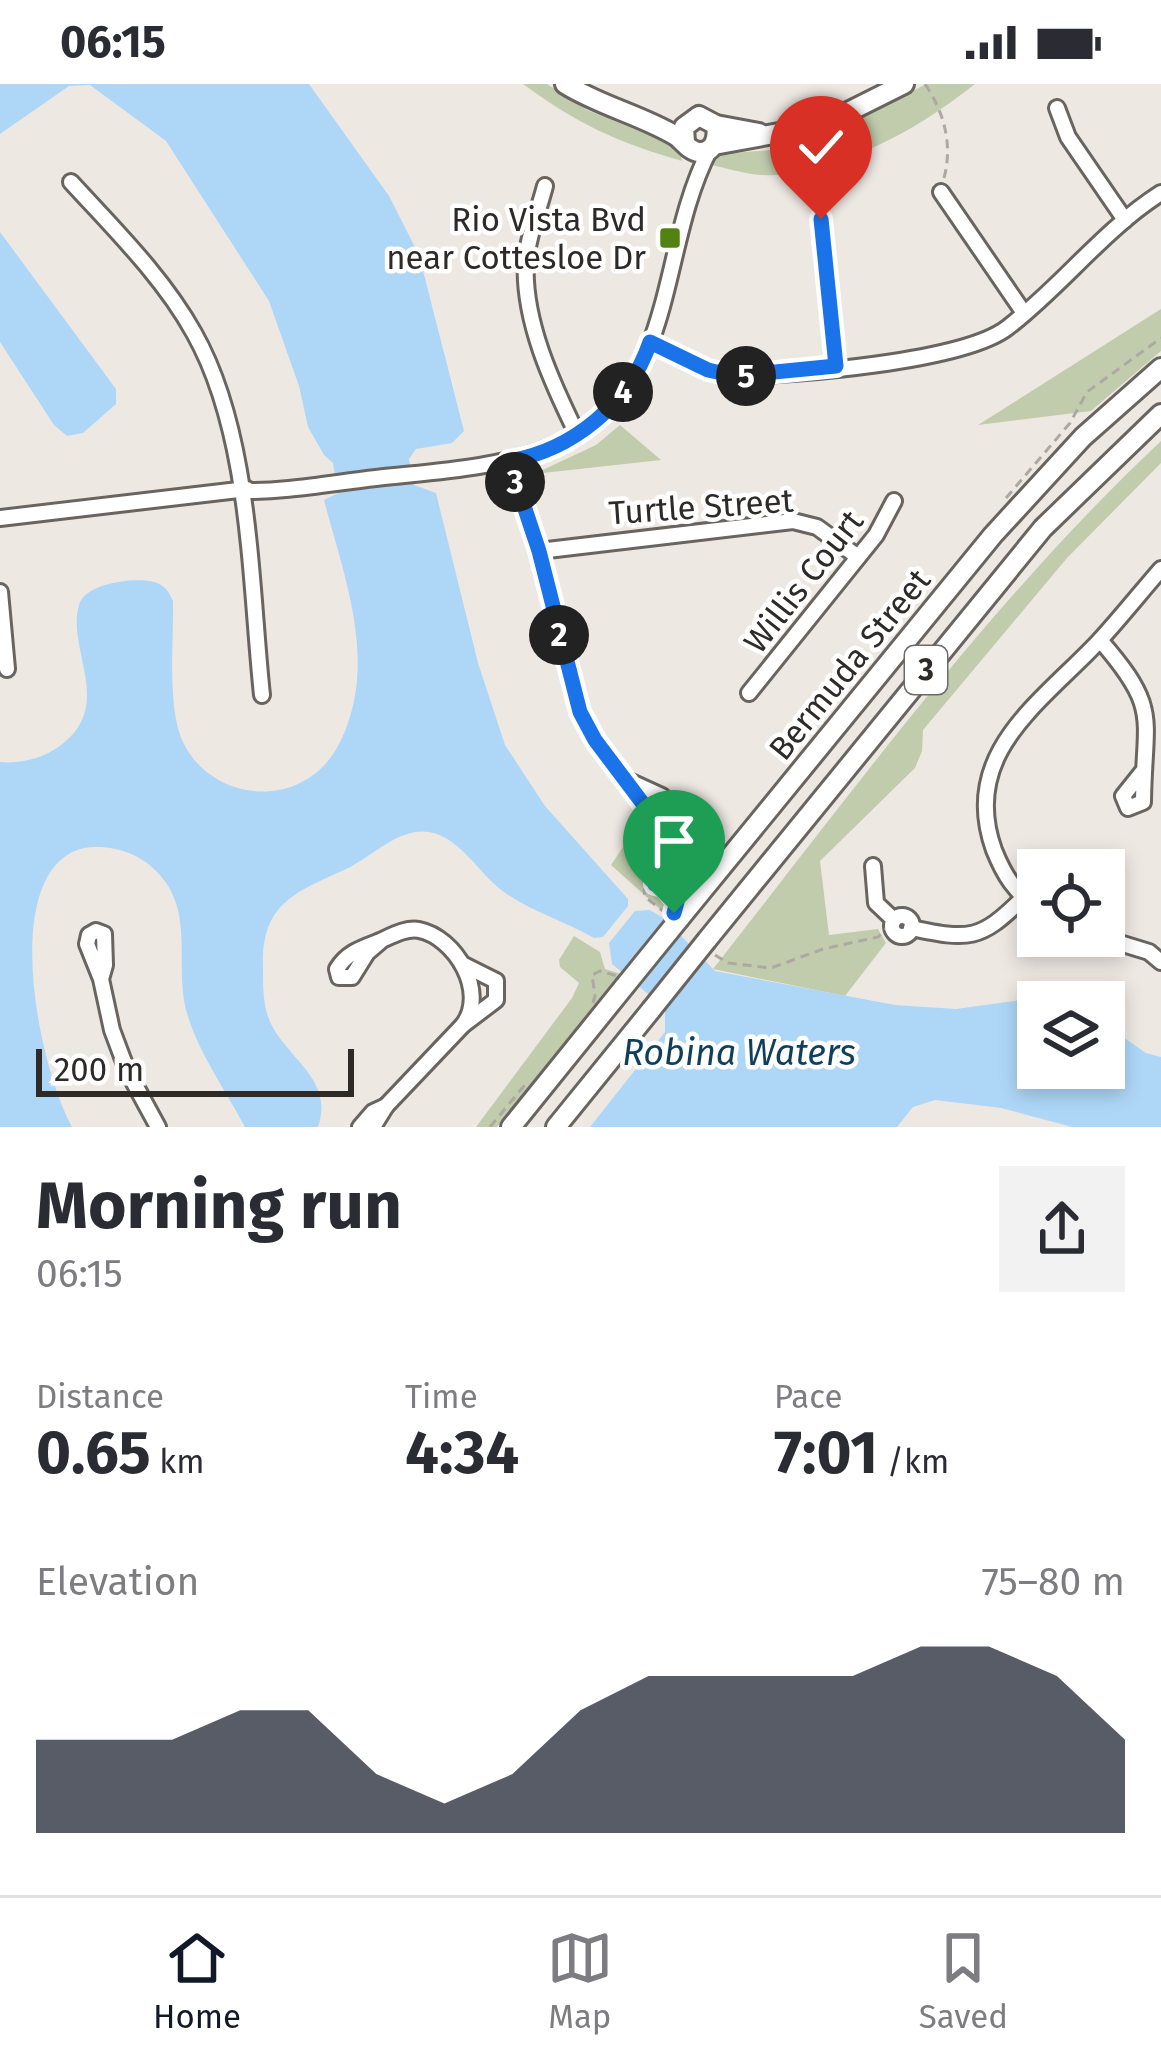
<!DOCTYPE html>
<meta charset="utf-8">
<style>
:root{--surface:#fff;--page:#f2f2f3;--text:#2b2b33;--muted:#7c7c81;--line:#e1e1e2;--accent:#111827}
body{margin:0;font-family:"Fira Sans",sans-serif;background:var(--page);color:var(--text);height:100vh;display:flex;flex-direction:column;font-size:45px;white-space:nowrap}
*{box-sizing:border-box;margin:0}
p{font-size:39px;color:var(--muted)}
.icon{flex:none;width:66px;height:66px;fill:none;stroke:currentColor;stroke-width:2;stroke-linecap:round;stroke-linejoin:round}
.map{position:relative;height:1043px;overflow:hidden}
.sheet{display:flex;flex-direction:column;background:var(--surface);flex:1}
.sheet>*{flex:none}
.controls{position:absolute;left:1017px;top:765px;display:grid;gap:24px}
.controls a{display:grid;place-items:center;width:108px;height:108px;border-radius:0px;background:var(--surface);box-shadow:0 6px 18px #0003;font-size:60px}
.scale{position:absolute;left:36px;bottom:30px;width:318px;box-sizing:border-box;padding-left:12px;border:6px solid #2d2a28;border-top:0;font-size:33px;line-height:42px;white-space:nowrap;color:#2d2a28;-webkit-text-stroke:9px #fff;paint-order:stroke}
.pin{position:absolute;display:grid;place-items:center;width:102px;height:102px;color:#fff;margin:-123px -51px;border-radius:50% 50% 50% 0;rotate:-45deg;box-shadow:0 0 12px #0007}
.pin .icon{rotate:45deg}
.km{position:absolute;width:60px;height:60px;margin:-30px;border-radius:50%;background:#222;color:#fff;font-size:33px;line-height:60px;text-align:center}
.round{display:grid;place-items:center;flex:none;width:126px;height:126px;border-radius:0px;background:var(--page)}
.summary{display:flex;align-items:center;justify-content:space-between;height:204px;padding:0 36px}
h1{font-size:66px;font-weight:700;line-height:90px}
.figures{display:grid;grid-template-columns:repeat(3,1fr);gap:18px;height:204px;padding:12px 36px}
.figures div{display:grid;align-content:center}
.figures b{font-size:60px;font-weight:700}
.figures small{font-size:33px;font-weight:400}
.figures p{font-size:33px}
.chart{height:336px;padding:24px 36px}
.chart p{display:flex;justify-content:space-between}
.chart svg{width:100%;height:216px;margin-top:12px;fill:var(--accent);opacity:.7}
.status{display:flex;justify-content:space-between;align-items:center;height:84px;padding:0 60px;background:var(--surface);direction:ltr}
.status svg{height:33px;fill:currentColor}
.menu{display:flex;justify-content:space-around;align-items:center;height:168px;border-top:3px solid var(--line);background:var(--surface);font-size:33px;color:var(--muted)}
.menu a{display:grid;justify-items:center;gap:6px}
.menu .on{color:var(--accent)}
.map>svg:first-child{display:block}
</style>
<div class="status"><b>06:15</b><svg viewBox="0 0 49 12"><path d="M0 12V9h3v3zM5 12V6h3v6zM10 12V3h3v9zM15 12V0h3v12zM26 1h20v11H26zM47 4h2v5h-2z"/></svg></div>
<div class="map">
<svg width="1161" height="1043" viewBox="0 0 1161 1043">
<rect width="100%" height="100%" fill="#eee8e3"/>
<g fill="#c1ccad">
<path d="M 523,0 L 547,0 L 587,26 L 679,63 L 682,77 C 618,59 576,39 523,0 Z"/>
<path d="M 926,0 L 975,0 C 917,46 850,83 775,91 C 755,93 730,85 711,81 L 720,70 L 783,65 L 818,57 Z"/>
<path d="M 1161,225 L 1161,267 L 1091,327 L 978,341 Z"/>
<path d="M 620,341 L 661,376 L 534,390 L 596,361 Z"/>
<path d="M 1161,357 L 1161,379 L 1067,474 L 923,646 L 922,667 L 915,684 L 820,777 L 829,851 L 878,845 L 886,859 L 845,912 L 713,885 C 855,704 993,515 1161,357 Z"/>
<path d="M 643,733 L 649,737 L 659,735 L 662,771 L 691,796 L 668,832 L 611,781 Z"/>
<path d="M 574,852 L 600,868 L 605,885 L 621,890 L 497,1043 L 476,1043 L 572,914 L 579,899 L 560,883 L 559,876 Z"/>
</g>
<g fill="#aed7f7">
<path d="M 0,0 L 309,0 L 389,112 L 419,171 L 464,347 L 452,359 L 416,365 L 409,375 L 414,401 L 436,409 L 478,579 L 505,661 L 545,722 L 628,815 L 628,822 L 603,853 L 594,854 C 565,837 531,828 504,808 C 476,788 455,742 415,748 C 388,753 366,777 342,787 C 290,810 261,823 263,885 C 263,904 263,923 271,940 C 290,977 334,996 318,1043 L 245,1043 C 226,1007 198,968 187,929 C 174,882 195,829 159,790 C 140,769 112,760 84,764 C 0,783 35,974 72,1043 L 0,1043 L 0,678 C 22,680 44,674 61,661 C 115,620 66,566 79,521 C 85,499 135,493 154,498 C 165,501 169,508 173,517 C 174,557 166,627 185,662 C 215,717 294,724 331,673 C 346,653 355,621 357,596 C 362,535 339,474 324,416 L 338,409 L 333,379 L 324,371 L 308,343 L 299,302 L 269,217 L 166,57 L 90,1 L 69,2 L 0,50 Z"/>
<path d="M 0,148 L 116,305 L 116,320 L 83,349 L 67,352 L 54,341 L 0,258 Z"/>
<path d="M 650,826 L 665,835 L 715,887 L 895,921 L 956,925 L 1028,915 L 1048,918 L 1038,918 L 1038,984 L 1104,984 L 1104,940 L 1146,969 L 1161,973 L 1161,1043 L 1072,1043 L 1001,1024 L 935,1016 L 913,1023 L 897,1043 L 590,1043 L 665,948 L 665,924 L 612,880 L 609,859 L 635,827 Z"/>
</g>
<g fill="none" stroke-linecap="round" stroke-linejoin="round">
<g stroke="#69645f" stroke-width="20">
<g id="minor">
<path d="M 1057,24 L 1068,53 L 1125,136"/>
<path d="M 71,98 C 114,145 163,193 194,249 C 251,350 250,498 262,611"/>
<path d="M 545,102 C 539,126 528,151 526,176 C 522,235 552,299 577,350"/>
<path d="M 941,108 L 1024,229"/>
<path d="M 823,153 L 836,282"/>
<path d="M 651,258 L 708,286 L 735,292 C 795,291 962,278 1007,244 C 1061,203 1103,146 1161,109"/>
<path d="M 509,377 L 539,467 L 580,628 L 595,656 L 644,721 L 653,727 L 663,723 L 662,712 L 627,696"/>
<path d="M 240,407 C 285,408 331,399 376,394 C 483,382 601,382 648,265 C 674,200 677,129 710,65"/>
<path d="M 0,434 L 247,405"/>
<path d="M 539,467 L 793,437 L 817,443 L 858,473"/>
<path d="M 0,508 L 7,585"/>
<path d="M 1100,556 C 1161,626 1144,632 1143,718 L 1128,724 L 1123,712 L 1143,687"/>
<path d="M 749,609 L 876,451 L 894,417"/>
<path d="M 873,782 L 876,819 L 894,836"/>
<path d="M 1038,824 C 1015,809 1004,791 994,766 C 959,669 1042,618 1100,556 C 1121,533 1141,508 1161,485"/>
<circle cx="902" cy="842" r="10"/>
<path d="M 911,844 C 969,856 980,857 1023,814"/>
<path d="M 1097,852 L 1149,868 L 1161,878"/>
<path d="M 381,857 L 367,869 L 352,893 L 339,893 L 337,885 C 346,870 359,865 375,859 C 388,854 405,843 419,846 C 455,853 488,908 463,941"/>
<path d="M 101,895 L 105,881 L 104,850 L 96,847 L 89,851 L 87,860 L 101,895 L 112,946 L 127,986 L 158,1043"/>
<path d="M 360,1043 L 373,1028 L 386,1022"/>
<path d="M 373,1043 L 386,1022 L 463,941 L 496,916 L 496,897 L 464,881"/>
</g>
</g>
<g stroke="#69645f" stroke-width="24">
<g id="major">
<path d="M 565,0 C 600,22 641,31 676,52 C 683,57 689,67 699,68 C 715,69 718,53 716,41"/>
<path d="M 685,59 L 684,43 L 699,32 L 716,41 L 759,49"/>
<path d="M 714,61 L 822,41 L 904,0"/>
<path d="M 680,834 L 993,451 L 1083,353 L 1161,284"/>
<path d="M 707,856 L 1043,444 L 1161,330"/>
<path d="M 511,1043 L 624,903"/>
<path d="M 556,1043 L 651,926"/>
</g>
</g>
<g stroke="#ada8a4" stroke-width="3" stroke-dasharray="9 6" stroke-linecap="butt">
<path d="M 925,0 C 944,28 953,60 944,94"/>
<path d="M 791,61 L 822,139"/>
<path d="M 1006,414 L 1070,339 L 1087,308 L 1161,254"/>
<path d="M 654,736 L 655,798"/>
<path d="M 701,784 L 707,771 L 721,760"/>
<path d="M 667,830 L 645,813 L 644,806 L 649,801 L 664,803 L 675,815"/>
<path d="M 715,871 L 728,879 L 771,884 L 823,865 L 878,853 L 886,845"/>
<path d="M 593,919 L 595,912 L 592,891 L 600,887 L 617,892"/>
<path d="M 490,1043 L 528,997"/>
</g>
<use href="#minor" stroke="#fff" stroke-width="14"/>
<use href="#major" stroke="#fff" stroke-width="18"/>
<g stroke="#69645f" stroke-width="24" stroke-linecap="butt">
<g id="major-bridge">
<path d="M 624,903 L 680,834"/>
<path d="M 651,926 L 707,856"/>
</g>
</g>
<use href="#major-bridge" stroke="#fff" stroke-width="18"/>
</g>
<g fill="none" stroke-linecap="round" stroke-linejoin="round">
<g stroke="#fff" stroke-width="24">
<path id="route" d="M 674,829 L 677,818 L 664,802 L 655,800 L 653,727 L 644,721 L 595,656 L 580,628 L 539,467 L 509,377 C 573,366 629,320 650,258 L 708,286 L 735,292 L 836,282 L 821,135"/>
</g>
<use href="#route" stroke="#1a73e8" stroke-width="15"/>
</g>
<rect fill="#528212" stroke="#fff" stroke-width="4.5" x="658" y="142" width="24" height="24" rx="6"/>
<g text-anchor="middle" stroke-width="9" stroke-linejoin="round" paint-order="stroke">
<rect fill="#fff" stroke="#6c6a68" stroke-width="3" x="905" y="562" width="42" height="48" rx="9"/>
<g font-size="30" font-weight="bold" fill="#2d2a28">
<text x="926" y="596">3</text>
</g>
<g font-size="33" fill="#2d2a28" stroke="#fff" text-anchor="end">
<text x="646" y="147">Rio Vista Bvd<tspan x="646" dy="38">near Cottesloe Dr</tspan></text>
</g>
<g font-size="33" fill="#2d2a28" stroke="#fff">
<text transform="translate(701 422) rotate(-4)" y="12">Turtle Street</text>
<text transform="translate(803 497) rotate(-52)" y="12">Willis Court</text>
<text transform="translate(849 580) rotate(-51)" y="12">Bermuda Street</text>
</g>
<g font-size="36" font-style="italic" fill="#103f5e" stroke="#fff">
<text x="739" y="981">Robina Waters</text>
</g>
</g>
</svg>
<div class="controls">
<a><svg class="icon" aria-label="locate" viewBox="0 0 24 24"><circle cx="12" cy="12" r="6"/><path d="M12 2v4M12 18v4M2 12h4M18 12h4"/></svg></a>
<a><svg class="icon" aria-label="layers" viewBox="0 0 24 24"><path d="M12 4l9 5-9 5-9-5zM3 14l9 5 9-5"/></svg></a>
</div>
<div class="scale">200 m</div>
<div class="pin" style="left:674px;top:829px;background:#1e9e55"><svg class="icon" aria-label="arrive" viewBox="0 0 24 24"><path d="M6 21V4h12l-3 4 3 4H6"/></svg></div>
<div class="pin" style="left:821px;top:135px;background:#d93025"><svg class="icon" aria-label="check" viewBox="0 0 24 24"><path d="M5 12l5 5 9-10"/></svg></div>
<b class="km" style="left:559px;top:551px">2</b>
<b class="km" style="left:515px;top:398px">3</b>
<b class="km" style="left:623px;top:308px">4</b>
<b class="km" style="left:746px;top:292px">5</b>
</div>
<section class="sheet">
<div class="summary"><div><h1>Morning run</h1><p>06:15</p></div><a class="round"><svg class="icon" aria-label="share" viewBox="0 0 24 24"><path d="M12 15V3M7 8l5-5 5 5M5 13v7h14v-7"/></svg></a></div>
<div class="figures">
<div><p>Distance</p><b>0.65<small> km</small></b></div>
<div><p>Time</p><b>4:34</b></div>
<div><p>Pace</p><b>7:01<small> /km</small></b></div>
</div>
<div class="chart"><p><span>Elevation</span>75–80 m</p>
<svg viewBox="0 0 160 44" preserveAspectRatio="none"><path d="M0 44V25L10 25L20 25L30 19L40 19L50 32L60 38L70 32L80 19L90 12L100 12L110 12L120 12L130 6L140 6L150 12L160 25V44z"/></svg>
</div>
</section>
<nav class="menu">
<a class="on"><svg class="icon" aria-label="home" viewBox="0 0 24 24"><path d="M3 11l9-7 9 7M6 9v11h12V9"/></svg>Home</a>
<a><svg class="icon" aria-label="map" viewBox="0 0 24 24"><path d="M3 6l6-2 6 2 6-2v14l-6 2-6-2-6 2zM9 4v14M15 6v14"/></svg>Map</a>
<a><svg class="icon" aria-label="saved" viewBox="0 0 24 24"><path d="M7 4h10v16l-5-4-5 4z"/></svg>Saved</a>
</nav>
